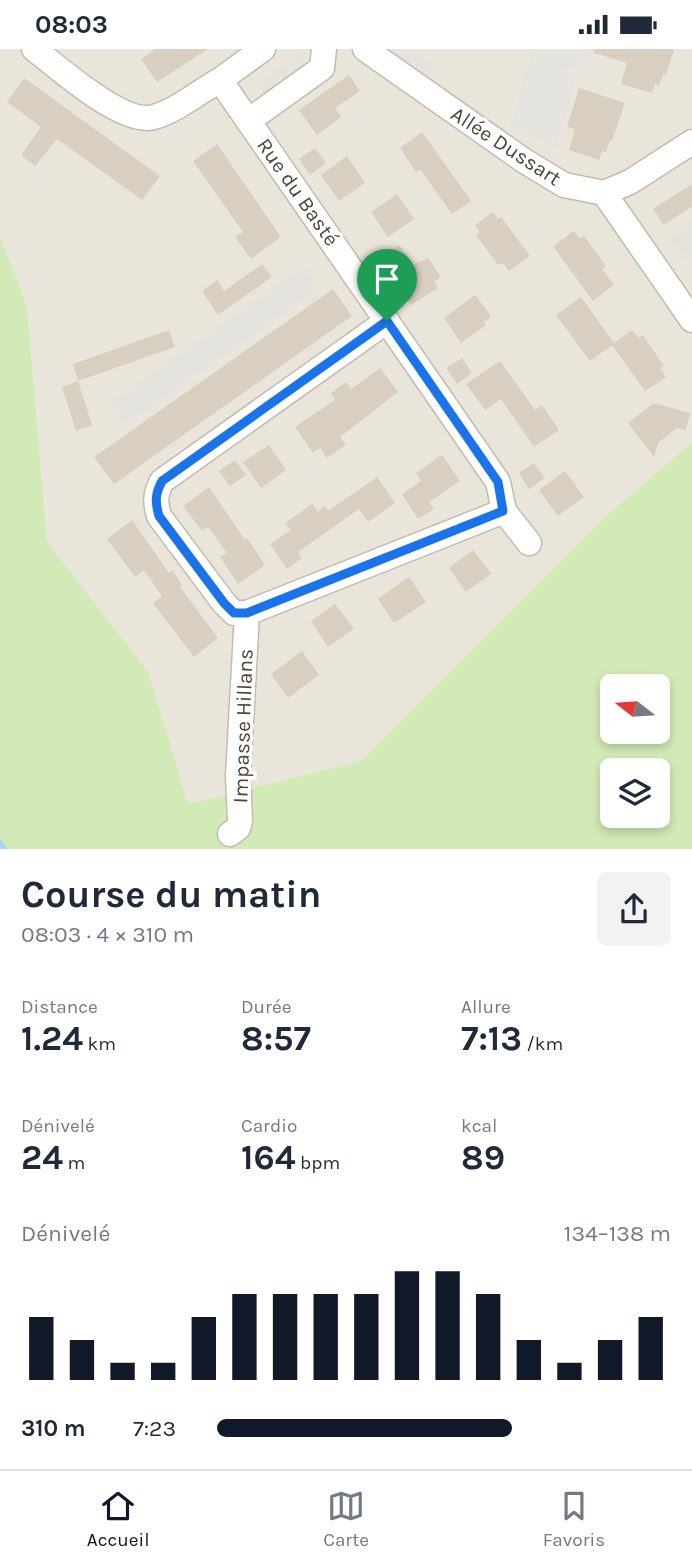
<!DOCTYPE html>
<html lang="fr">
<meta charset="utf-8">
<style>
:root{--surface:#fff;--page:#f2f2f3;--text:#1f2937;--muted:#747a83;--line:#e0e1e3;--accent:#111827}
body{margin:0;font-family:Karla,sans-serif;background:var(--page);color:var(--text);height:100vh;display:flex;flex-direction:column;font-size:26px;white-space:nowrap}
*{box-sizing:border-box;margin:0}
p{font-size:23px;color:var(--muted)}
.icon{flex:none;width:38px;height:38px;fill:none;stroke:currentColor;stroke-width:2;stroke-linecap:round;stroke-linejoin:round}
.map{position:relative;height:800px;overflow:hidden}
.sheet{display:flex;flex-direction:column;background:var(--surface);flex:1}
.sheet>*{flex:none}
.needle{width:46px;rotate:287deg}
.fabs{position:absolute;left:600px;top:625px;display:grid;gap:14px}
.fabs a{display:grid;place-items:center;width:70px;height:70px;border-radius:10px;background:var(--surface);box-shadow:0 4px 10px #0003;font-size:35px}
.pin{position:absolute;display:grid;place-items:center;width:60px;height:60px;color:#fff;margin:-72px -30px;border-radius:50% 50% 50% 0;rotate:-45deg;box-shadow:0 0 7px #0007}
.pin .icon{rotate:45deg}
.round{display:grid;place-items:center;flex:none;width:74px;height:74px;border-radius:10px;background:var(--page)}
.head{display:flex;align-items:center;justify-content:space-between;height:119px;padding:0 21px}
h1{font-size:38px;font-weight:700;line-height:52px}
.figures{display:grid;grid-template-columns:repeat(3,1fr);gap:10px;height:119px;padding:7px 21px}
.figures div{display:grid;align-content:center}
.figures b{font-size:35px;font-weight:700}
.figures small{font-size:19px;font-weight:400}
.figures p{font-size:19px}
.chart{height:196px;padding:14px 21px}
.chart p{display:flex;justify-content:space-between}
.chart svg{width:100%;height:126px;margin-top:7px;stroke:var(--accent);stroke-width:6}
ul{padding:0 21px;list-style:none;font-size:23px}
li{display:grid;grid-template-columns:112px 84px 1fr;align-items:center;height:52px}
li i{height:18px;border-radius:9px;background:var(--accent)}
.status{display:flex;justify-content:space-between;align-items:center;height:49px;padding:0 35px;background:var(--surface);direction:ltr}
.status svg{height:19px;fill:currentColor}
.menu{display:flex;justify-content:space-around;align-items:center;height:98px;border-top:2px solid var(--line);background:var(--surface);font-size:19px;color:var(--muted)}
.menu a{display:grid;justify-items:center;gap:4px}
.menu .on{color:var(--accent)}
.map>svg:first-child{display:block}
</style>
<div class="status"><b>08:03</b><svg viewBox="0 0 49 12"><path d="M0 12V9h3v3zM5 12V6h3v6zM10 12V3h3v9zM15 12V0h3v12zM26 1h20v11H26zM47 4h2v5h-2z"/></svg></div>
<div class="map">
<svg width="692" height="801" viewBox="0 0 692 801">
<rect width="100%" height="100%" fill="#f6f3ec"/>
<path fill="#eae5da" d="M 0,0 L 692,0 L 692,393 L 605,468 L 361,712 L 187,755 L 148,622 L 47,493 L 27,257 L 0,187 Z"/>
<path fill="#d2eab5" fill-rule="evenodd" d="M 0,187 L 27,257 L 47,493 L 148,622 L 188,755 L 361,712 L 605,468 L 692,393 L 692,800 L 0,800 ZM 612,637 L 658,637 L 658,682 L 612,682 ZM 612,721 L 658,721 L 658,766 L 612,766 Z"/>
<g fill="#e5e3e0">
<path d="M 384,0 L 410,0 L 438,21 L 428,34 Z"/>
<path d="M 540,0 L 601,0 L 563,22 L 577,27 L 556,97 L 510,79 L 532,5 L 546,8 Z"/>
<path d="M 303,3 L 312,16 L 267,49 L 258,36 Z"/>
<path d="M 692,173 L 692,213 L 690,214 L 670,189 Z"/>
<path d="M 304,217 L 320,239 L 126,376 L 110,354 Z"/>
</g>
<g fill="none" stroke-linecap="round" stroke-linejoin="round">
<path stroke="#a9d4f2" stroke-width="6" d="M 0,794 L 5,801"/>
</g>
<g fill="#d8cfc1">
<path d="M 156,0 L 208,0 L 157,33 L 141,10 Z"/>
<path d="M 595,0 L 674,0 L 666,26 L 663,25 L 659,37 L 655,35 L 652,44 L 621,35 L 627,14 L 594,4 Z"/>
<path d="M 349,26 L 360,42 L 335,59 L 341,68 L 317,86 L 299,61 Z"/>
<path d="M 24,29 L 160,127 L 142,151 L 57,90 L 35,117 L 21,106 L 41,78 L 7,53 Z"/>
<path d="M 579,39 L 625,54 L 612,92 L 610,91 L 606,103 L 602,102 L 599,111 L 569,101 L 575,80 L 567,78 Z"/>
<path d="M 422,83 L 471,152 L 452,165 L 420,120 L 416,123 L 400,99 Z"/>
<path d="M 217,95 L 281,188 L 251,210 L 235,188 L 243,183 L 193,112 Z"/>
<path d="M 315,99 L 326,114 L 310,126 L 299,110 Z"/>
<path d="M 347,107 L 365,134 L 339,152 L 321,126 Z"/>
<path d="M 692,135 L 692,157 L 664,176 L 653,160 Z"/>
<path d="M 397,145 L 414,170 L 388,188 L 371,163 Z"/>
<path d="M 493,163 L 498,170 L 501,168 L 530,207 L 509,222 L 502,214 L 498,216 L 476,186 L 480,183 L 475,176 Z"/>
<path d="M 574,182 L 580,190 L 584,187 L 606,217 L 602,220 L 614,236 L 593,252 L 553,197 Z"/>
<path d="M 399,196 L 413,216 L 428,209 L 441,228 L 434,233 L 438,239 L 411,256 L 390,226 L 384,230 L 373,215 Z"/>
<path d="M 262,215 L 272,228 L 218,266 L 202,242 L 217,231 L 224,242 Z"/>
<path d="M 333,240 L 352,267 L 114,435 L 94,408 Z"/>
<path d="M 475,246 L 491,267 L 484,273 L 486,276 L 461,294 L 444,269 Z"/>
<path d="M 581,248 L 614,294 L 632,281 L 639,289 L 643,286 L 664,317 L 660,319 L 666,328 L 645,342 L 612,296 L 590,312 L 556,266 Z"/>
<path d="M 169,281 L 175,298 L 78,332 L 73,315 Z"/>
<path d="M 462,309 L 472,324 L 457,335 L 446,319 Z"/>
<path d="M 500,312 L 535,361 L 542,356 L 559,381 L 534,398 L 501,350 L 485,361 L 466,335 Z"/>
<path d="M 380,319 L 398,343 L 340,388 L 346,396 L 327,409 L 320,399 L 313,404 L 295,378 L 335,351 L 331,344 L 339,338 L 346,333 L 351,340 Z"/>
<path d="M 78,332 L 92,376 L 76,382 L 62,338 Z"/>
<path d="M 654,354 L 690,364 L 686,381 L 677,379 L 658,394 L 654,408 L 628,374 Z"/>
<path d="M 269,396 L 286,421 L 261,439 L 243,413 Z"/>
<path d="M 442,406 L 460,432 L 429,453 L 434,460 L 418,470 L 402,445 L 421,432 L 416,424 Z"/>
<path d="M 235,411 L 246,426 L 230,437 L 219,422 Z"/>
<path d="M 534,414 L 545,429 L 529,440 L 519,424 Z"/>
<path d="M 565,422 L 584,448 L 558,467 L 539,441 Z"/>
<path d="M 377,428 L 395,454 L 368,473 L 359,460 L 298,503 L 302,509 L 287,520 L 270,495 L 291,481 L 285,474 L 312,455 L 318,463 L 325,457 L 328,462 Z"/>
<path d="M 209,438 L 245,491 L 247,489 L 265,516 L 238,535 L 220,508 L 227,504 L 208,478 L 202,482 L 183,457 Z"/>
<path d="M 132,471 L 169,524 L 172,521 L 182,536 L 180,538 L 218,589 L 194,608 L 153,554 L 162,547 L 144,521 L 135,528 L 107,490 Z"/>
<path d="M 473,501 L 491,525 L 466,543 L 449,519 Z"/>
<path d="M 409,528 L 426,553 L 394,574 L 378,550 Z"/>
<path d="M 335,555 L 354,580 L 328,598 L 311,572 Z"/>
<path d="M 302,602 L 319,626 L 288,649 L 271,625 Z"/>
</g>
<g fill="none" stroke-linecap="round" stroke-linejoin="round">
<g stroke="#c2bbae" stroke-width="27">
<g id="minor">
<path d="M 34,0 C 59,19 123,77 154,68 C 176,62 199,43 220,31 L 498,433 L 504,462 L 529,494"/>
<path d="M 365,0 L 523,111 L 564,136 L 604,144 L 630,133 L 692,93"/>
<path d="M 220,31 L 263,0"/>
<path d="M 248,72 L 322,19 L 324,0"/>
<path d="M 604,144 L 692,271"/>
<path d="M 387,272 L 162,432 C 155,445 155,453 159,467 L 224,554 L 234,564 L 247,564 L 504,462"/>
<path d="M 230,785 L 238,779 L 240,772 L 238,727 L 247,564"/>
</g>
</g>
<use href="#minor" stroke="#fff" stroke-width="24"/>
</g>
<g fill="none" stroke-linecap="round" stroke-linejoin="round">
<g stroke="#fff" stroke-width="14">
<path id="route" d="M 387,272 L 498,433 L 503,462 L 247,564 L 234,564 L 224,554 L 159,467 C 155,453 155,445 162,432 Z"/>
</g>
<use href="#route" stroke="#1a73e8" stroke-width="9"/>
</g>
<g text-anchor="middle" stroke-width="7" stroke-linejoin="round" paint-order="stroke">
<g font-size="21" fill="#4b4439" stroke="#fff">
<text transform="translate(506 97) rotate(33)" y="7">Allée Dussart</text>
<text transform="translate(298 143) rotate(55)" y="7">Rue du Basté</text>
<text transform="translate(243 677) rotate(-88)" y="7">Impasse Hillans</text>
</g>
</g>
</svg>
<div class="fabs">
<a><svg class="needle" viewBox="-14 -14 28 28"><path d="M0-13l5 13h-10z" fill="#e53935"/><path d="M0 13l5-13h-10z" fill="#747a83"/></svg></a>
<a><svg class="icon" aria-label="layers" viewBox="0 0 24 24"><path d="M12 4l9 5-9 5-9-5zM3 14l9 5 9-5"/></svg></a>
</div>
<div class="pin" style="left:387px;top:272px;background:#1e9e55"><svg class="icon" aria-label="arrive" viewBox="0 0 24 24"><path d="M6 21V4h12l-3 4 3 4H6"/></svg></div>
</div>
<section class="sheet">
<div class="head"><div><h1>Course du matin</h1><p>08:03 · 4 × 310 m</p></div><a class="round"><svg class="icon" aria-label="share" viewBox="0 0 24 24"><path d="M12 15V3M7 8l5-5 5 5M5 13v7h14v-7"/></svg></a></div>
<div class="figures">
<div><p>Distance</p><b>1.24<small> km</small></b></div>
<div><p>Durée</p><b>8:57</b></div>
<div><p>Allure</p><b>7:13<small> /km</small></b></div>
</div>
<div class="figures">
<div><p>Dénivelé</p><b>24<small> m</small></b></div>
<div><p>Cardio</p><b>164<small> bpm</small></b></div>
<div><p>kcal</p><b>89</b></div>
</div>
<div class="chart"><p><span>Dénivelé</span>134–138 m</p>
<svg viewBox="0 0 160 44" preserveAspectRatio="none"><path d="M5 44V22M15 44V30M25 44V38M35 44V38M45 44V22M55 44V14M65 44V14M75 44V14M85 44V14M95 44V6M105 44V6M115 44V14M125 44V30M135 44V38M145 44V30M155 44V22"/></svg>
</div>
<ul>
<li><b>310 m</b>7:23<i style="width:65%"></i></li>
</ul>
</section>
<nav class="menu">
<a class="on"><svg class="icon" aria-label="home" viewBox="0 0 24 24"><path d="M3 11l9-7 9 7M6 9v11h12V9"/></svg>Accueil</a>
<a><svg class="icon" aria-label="map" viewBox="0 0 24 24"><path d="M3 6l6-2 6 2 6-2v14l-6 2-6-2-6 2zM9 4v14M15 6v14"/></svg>Carte</a>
<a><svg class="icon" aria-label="saved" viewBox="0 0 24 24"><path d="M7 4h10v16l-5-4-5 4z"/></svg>Favoris</a>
</nav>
